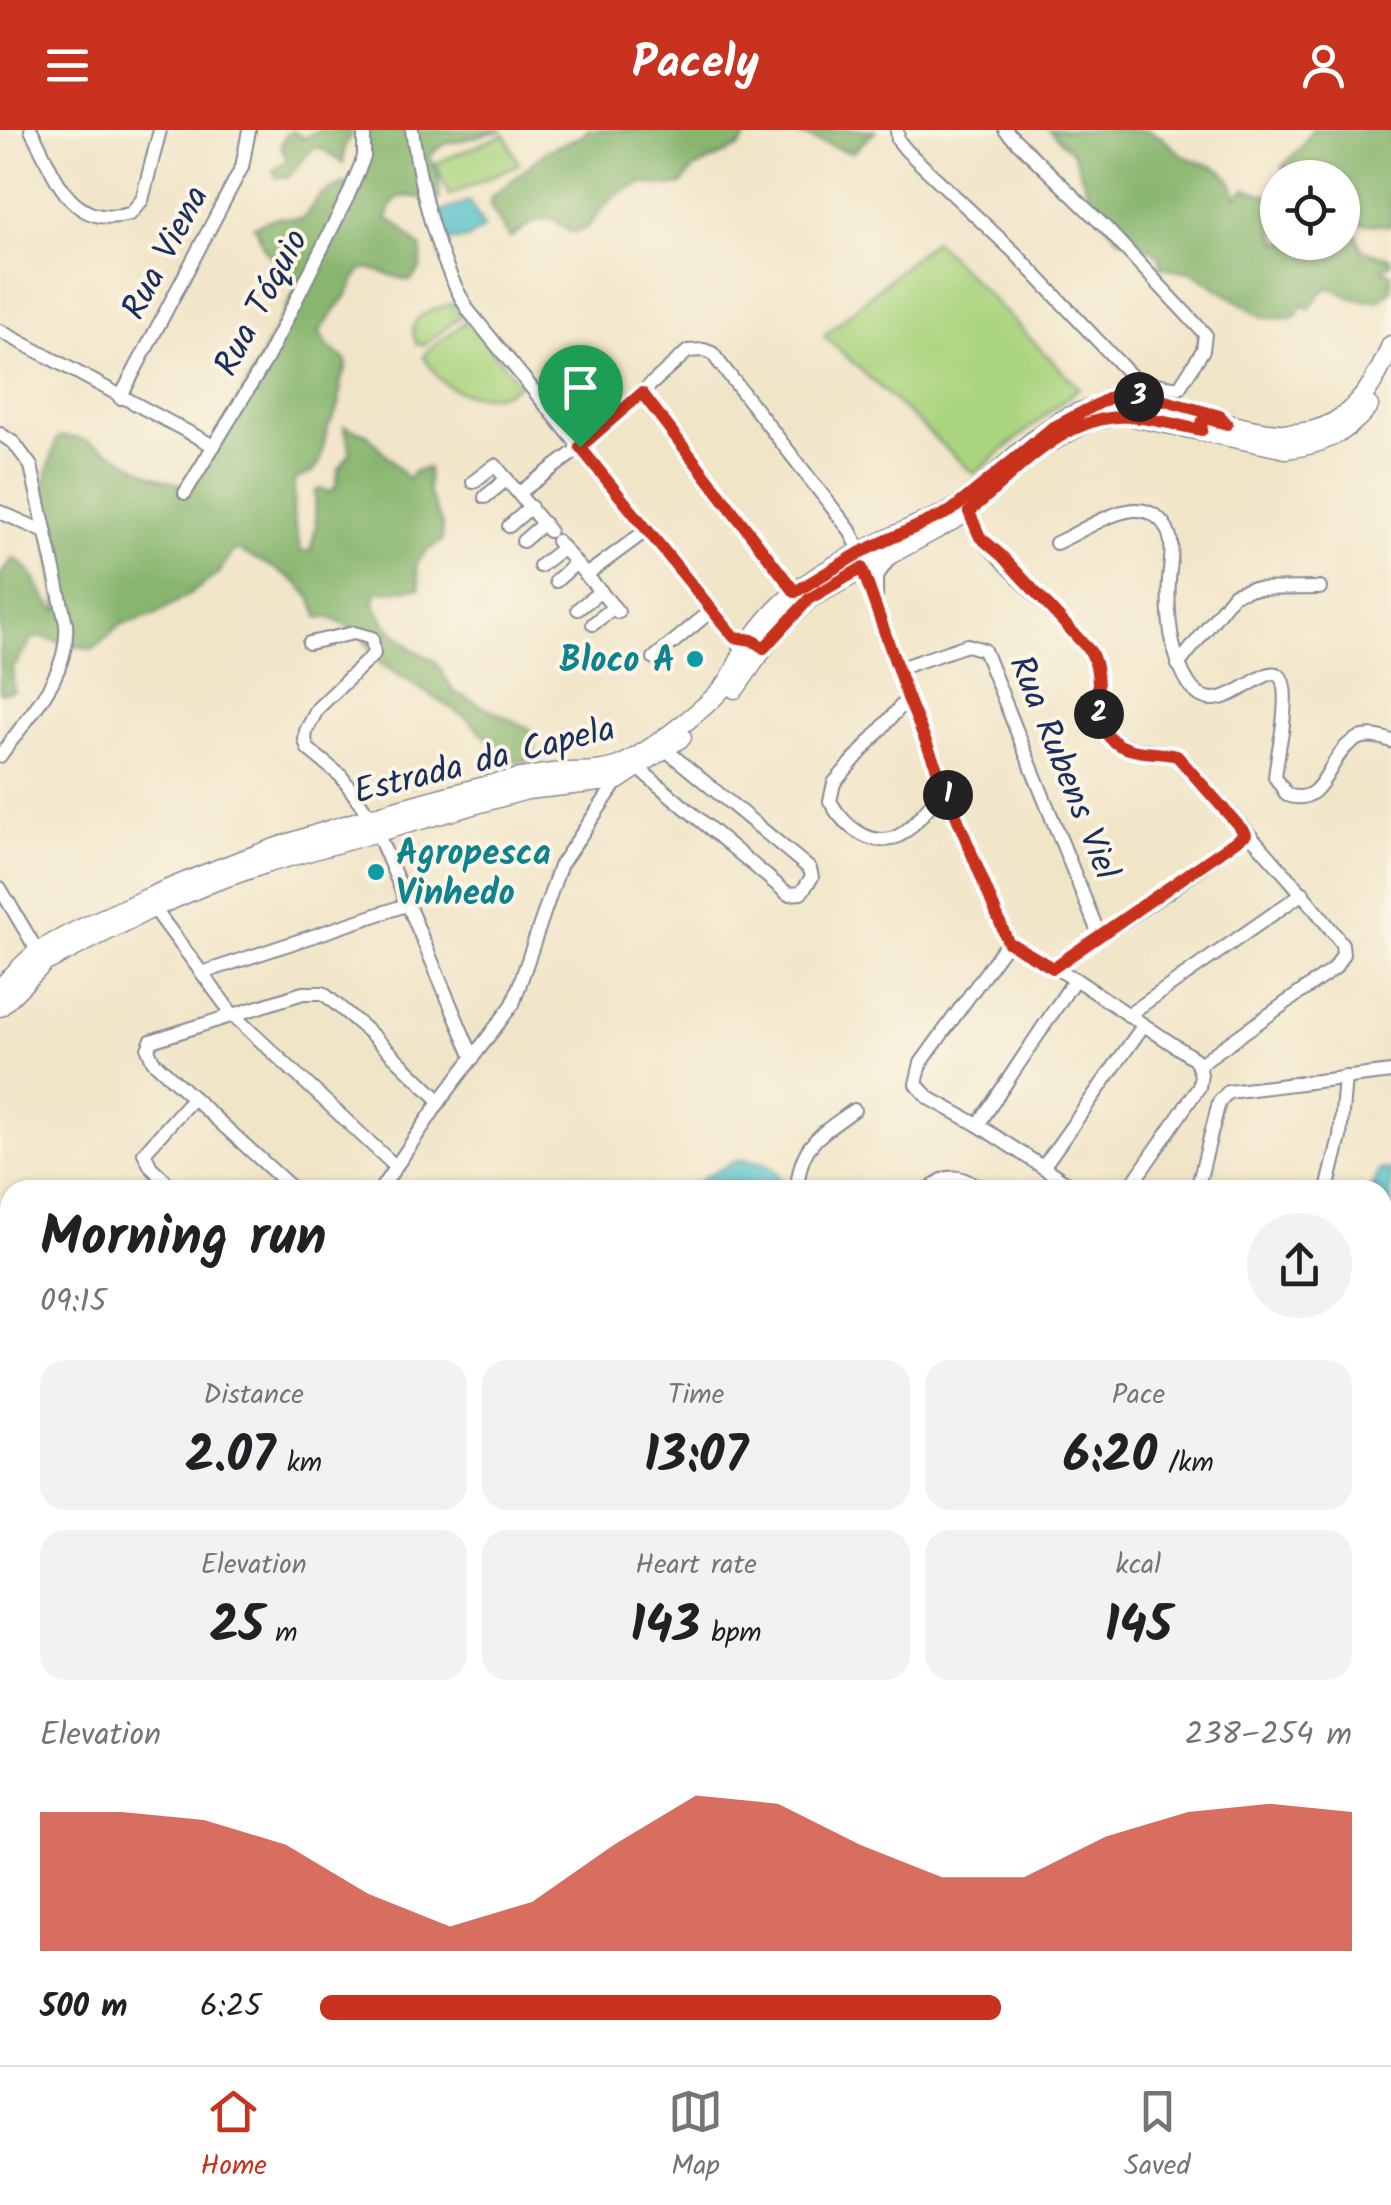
<!DOCTYPE html>
<meta charset="utf-8">
<style>
:root{--surface:#fff;--page:#f2f2f2;--text:#202124;--muted:#757577;--line:#e0e0e0;--accent:#c8321e}
body{margin:0;font-family:Kalam,sans-serif;background:var(--page);color:var(--text);height:100vh;display:flex;flex-direction:column;font-size:38px;white-space:nowrap}
*{box-sizing:border-box;margin:0}
p{font-size:32px;color:var(--muted)}
.icon{flex:none;width:55px;height:55px;fill:none;stroke:currentColor;stroke-width:2;stroke-linecap:round;stroke-linejoin:round}
.map{position:relative;flex:1;overflow:hidden}
.details{position:absolute;left:0px;top:1050px;width:1392px;height:885px;display:flex;flex-direction:column;background:var(--surface);border-radius:30px 30px 0 0;box-shadow:0 2px 8px #0004}
.details>*{flex:none}
.fabs{position:absolute;left:1260px;top:30px;display:grid;gap:20px}
.fabs a{display:grid;place-items:center;width:100px;height:100px;border-radius:50%;background:var(--surface);box-shadow:0 2px 8px #0004;font-size:50px}
.pin{position:absolute;display:grid;place-items:center;width:85px;height:85px;color:#fff;margin:-102px -42px;border-radius:50% 50% 50% 0;rotate:-45deg;box-shadow:0 0 10px #0007}
.pin .icon{rotate:45deg}
.km{position:absolute;width:50px;height:50px;margin:-25px;border-radius:50%;background:#222;color:#fff;font-size:28px;line-height:50px;text-align:center}
.round{display:grid;place-items:center;flex:none;width:105px;height:105px;border-radius:52px;background:var(--page)}
.overview{display:flex;align-items:center;justify-content:space-between;height:170px;padding:0 40px}
h1{font-size:55px;font-weight:700;line-height:75px}
.stats{display:grid;grid-template-columns:repeat(3,1fr);gap:15px;height:170px;padding:10px 40px}
.stats div{display:grid;align-content:center;border-radius:25px;background:var(--page);text-align:center}
.stats b{font-size:50px;font-weight:700}
.stats small{font-size:28px;font-weight:400}
.stats p{font-size:28px}
.chart{height:280px;padding:20px 40px}
.chart p{display:flex;justify-content:space-between}
.chart svg{width:100%;height:180px;margin-top:10px;fill:var(--accent);opacity:.7}
ul{padding:0 40px;list-style:none;font-size:32px}
li{display:grid;grid-template-columns:160px 120px 1fr;align-items:center;height:75px}
li i{height:25px;border-radius:12px;background:var(--accent)}
header{display:flex;justify-content:space-between;align-items:center;height:130px;padding:0 40px;background:var(--accent);color:#fff;font-size:45px;font-weight:700}
.tab-bar{display:flex;justify-content:space-around;align-items:center;height:140px;border-top:2px solid var(--line);background:var(--surface);font-size:28px;color:var(--muted)}
.tab-bar a{display:grid;justify-items:center;gap:5px}
.tab-bar .selected{color:var(--accent)}
.map>svg:first-child{display:block}
</style>
<header><svg class="icon" aria-label="menu" viewBox="0 0 24 24"><path d="M4 6h16M4 12h16M4 18h16"/></svg>Pacely<svg class="icon" aria-label="person" viewBox="0 0 24 24"><circle cx="12" cy="8" r="4"/><path d="M4 21q1-7 8-7t8 7"/></svg></header>
<div class="map">
<svg width="1391" height="1935" viewBox="0 0 1391 1935">
<rect width="100%" height="100%" fill="#fcf5e5"/>
<filter id="ink" filterUnits="userSpaceOnUse"><feTurbulence type="fractalNoise" baseFrequency=".01" numOctaves="2"/><feDisplacementMap in="SourceGraphic" scale="20" xChannelSelector="R" yChannelSelector="G"/><feConvolveMatrix kernelMatrix="1 2 1 2 8 2 1 2 1" color-interpolation-filters="sRGB"/></filter>
<filter id="wash" filterUnits="userSpaceOnUse"><feTurbulence type="fractalNoise" baseFrequency=".0048" numOctaves="4" result="noise"/><feDisplacementMap in="SourceGraphic" scale="40" xChannelSelector="R" yChannelSelector="G"/><feGaussianBlur stdDeviation="2.25" result="paint"/><feColorMatrix in="noise" values="0 0 0 0 0 0 0 0 0 0 0 0 0 0 0 0 0 1.4 0 .05"/><feComposite in="paint" operator="in"/></filter>
<g filter="url(#wash)">
<rect width="100%" height="100%" fill="#f1e5c8"/>
<g fill="#abd47f" stroke="#63826e" stroke-width="2.5">
<path d="M 505,4 L 519,34 L 449,66 L 436,33 Z"/>
<path d="M 934,110 L 1079,258 L 974,344 L 824,206 Z"/>
<path d="M 454,173 L 462,185 L 424,215 L 417,214 C 402,185 433,180 454,173 Z"/>
<path d="M 467,191 L 520,253 C 502,271 464,269 444,253 C 436,247 430,235 424,227 L 427,221 Z"/>
<path d="M 451,1925 L 679,1925 L 679,1935 L 456,1935 Z"/>
</g>
<g fill="#88b66e" stroke="#527266" stroke-width="2.5">
<path d="M 318,0 L 353,0 L 344,18 L 343,33 L 324,20 L 314,17 L 288,47 L 277,48 L 273,41 L 287,30 L 281,15 L 287,4 L 293,1 L 303,8 Z"/>
<path d="M 360,0 L 503,0 L 445,14 L 430,25 L 439,48 L 439,70 C 410,70 395,53 387,89 L 398,95 L 422,119 L 420,139 L 410,151 L 368,138 L 360,140 L 347,165 L 319,202 L 328,217 L 345,229 L 347,236 L 341,250 L 339,276 L 327,299 L 320,332 L 313,342 L 294,350 L 293,386 L 301,421 L 310,422 L 316,397 L 315,362 L 320,359 L 328,362 L 335,359 L 339,339 L 351,322 L 344,296 L 367,304 L 408,349 L 415,341 L 428,338 L 428,361 L 442,395 L 442,411 L 426,421 L 416,434 L 420,458 L 376,462 L 374,473 L 386,495 L 414,520 L 435,531 L 454,562 L 530,599 L 535,616 L 533,626 L 527,631 L 517,632 L 505,627 L 468,589 L 380,533 L 359,503 L 331,488 L 318,487 C 309,447 270,438 238,420 L 232,422 L 219,443 L 197,459 L 156,484 L 120,495 L 93,520 L 39,507 L 32,509 L 12,539 L 14,561 L 0,563 L 0,445 L 14,429 C 35,437 41,472 59,481 L 42,362 L 56,312 L 59,307 C 101,303 144,352 186,355 L 213,321 L 297,157 C 292,138 274,133 264,118 C 258,109 261,103 254,96 L 277,87 L 303,89 L 320,65 L 348,52 L 361,38 Z"/>
<path d="M 586,0 L 751,0 L 739,17 L 693,39 L 682,54 L 674,56 L 642,53 L 622,61 L 607,73 L 588,97 L 578,102 L 570,102 L 551,88 L 535,91 L 510,108 L 490,76 L 491,68 L 548,20 L 584,5 Z"/>
<path d="M 786,0 L 876,0 L 852,23 Z"/>
<path d="M 1049,0 C 1075,0 1121,0 1145,0 C 1162,3 1171,19 1185,26 C 1211,40 1228,32 1236,67 L 1245,59 L 1277,68 L 1277,80 L 1272,92 L 1278,112 L 1342,112 L 1342,48 L 1286,47 L 1283,36 L 1303,15 L 1312,0 L 1391,0 L 1391,96 L 1346,92 L 1356,105 L 1362,120 L 1391,128 L 1391,134 L 1381,139 L 1391,143 L 1391,160 L 1377,171 C 1372,170 1367,171 1361,170 C 1334,167 1333,140 1309,180 L 1304,174 L 1294,188 L 1265,188 L 1191,142 L 1161,137 L 1160,127 L 1150,118 L 1118,108 L 1094,78 L 1073,23 Z"/>
<path d="M 1382,1679 L 1391,1681 L 1391,1817 L 1383,1816 Z"/>
</g>
<g fill="#51bfc8" stroke="#367793" stroke-width="2.5">
<path d="M 469,71 L 484,98 L 467,109 L 449,111 L 441,82 Z"/>
<path d="M 738,1030 C 760,1031 780,1034 782,1060 L 695,1060 L 701,1049 Z"/>
<path d="M 1391,1040 L 1391,1168 L 1383,1176 L 1382,1060 L 1370,1060 L 1379,1041 Z"/>
</g>
<g fill="none" stroke-linecap="round" stroke-linejoin="round">
<g stroke="#51bfc8" stroke-width="2.5">
<path d="M 0,1659 L 10,1676"/>
<path d="M 34,1935 L 36,1925"/>
</g>
</g>
</g>
<g filter="url(#ink)">
<g fill="none" stroke-linecap="round" stroke-linejoin="round">
<g stroke="#868a93" stroke-width="16">
<g id="minor">
<path d="M 31,0 C 56,45 68,100 130,84 L 142,70 L 160,0"/>
<path d="M 412,0 C 421,62 436,126 468,180 L 735,507 L 747,529"/>
<path d="M 897,0 L 898,10 L 907,21 L 1014,122 L 1136,251 L 1179,258"/>
<path d="M 1005,0 L 1107,99 L 1205,204 L 1203,220 L 1179,258"/>
<path d="M 0,201 L 214,316"/>
<path d="M 642,263 L 795,462"/>
<path d="M 1122,266 L 1136,251"/>
<path d="M 120,268 L 242,37 L 249,0"/>
<path d="M 0,304 L 14,313 L 31,336 L 66,494 C 70,546 28,586 0,626"/>
<path d="M 473,352 L 495,335 L 549,401"/>
<path d="M 185,363 L 266,230 L 348,66 L 364,27 L 364,0"/>
<path d="M 519,363 L 581,317 L 688,221 L 704,220 L 712,223 L 849,399 L 861,422"/>
<path d="M 485,367 L 507,349"/>
<path d="M 0,382 L 45,402"/>
<path d="M 969,382 L 979,407 L 1090,521 C 1108,549 1086,593 1115,611 C 1136,625 1165,616 1184,632 C 1237,693 1294,749 1342,814 L 1343,824 L 1335,838 L 1198,935"/>
<path d="M 509,396 L 531,377"/>
<path d="M 523,411 L 544,393"/>
<path d="M 557,411 L 618,482"/>
<path d="M 1056,413 C 1079,403 1109,382 1134,380 C 1150,379 1164,389 1169,404 C 1174,418 1170,435 1169,450 C 1167,486 1170,524 1189,554 C 1226,613 1300,469 1282,602 C 1279,617 1277,632 1275,647 L 1287,665 C 1338,683 1324,584 1391,611"/>
<path d="M 540,436 L 563,418"/>
<path d="M 862,438 L 908,568 L 1008,812 L 1075,849 L 1195,929 L 1201,944 L 1199,957 L 1128,1060"/>
<path d="M 586,445 L 647,400"/>
<path d="M 556,451 L 576,433"/>
<path d="M 876,466 L 876,447 L 891,426"/>
<path d="M 578,479 L 601,461"/>
<path d="M 593,494 L 614,477"/>
<path d="M 309,513 L 354,503 L 372,508 L 374,524 L 318,578 L 306,601 L 305,611 L 308,619 L 341,646 L 371,688 L 473,928"/>
<path d="M 654,528 L 711,481"/>
<path d="M 1178,535 L 1234,464 L 1250,459 L 1320,458"/>
<path d="M 897,539 L 967,515 L 984,520 L 1100,807"/>
<path d="M 908,568 L 834,653 L 830,671 C 844,698 879,725 907,700 C 921,688 933,671 944,658"/>
<path d="M 638,638 L 788,764 L 801,763 L 812,747 L 810,739 L 666,620"/>
<path d="M 0,758 L 42,829"/>
<path d="M 150,773 L 233,885 L 396,1037"/>
<path d="M 1008,812 L 921,933 L 916,954 L 929,968 L 978,995 L 1078,1060"/>
<path d="M 1053,838 L 1169,761 L 1247,704"/>
<path d="M 205,842 L 406,775"/>
<path d="M 1128,885 L 1303,763"/>
<path d="M 978,995 L 1075,849"/>
<path d="M 1043,1037 L 1143,896"/>
<path d="M 175,1060 L 151,1037 L 144,1023 L 193,968"/>
<path d="M 294,1060 L 153,931 L 148,919 L 151,911 L 303,863 L 323,863 L 369,902 L 440,971"/>
<path d="M 380,1060 L 440,971 L 513,874 L 560,736 L 618,650"/>
<path d="M 797,1060 C 800,1013 819,1006 854,980"/>
<path d="M 930,1060 C 948,1039 963,1048 984,1060"/>
<path d="M 1197,1060 L 1219,972 L 1228,962 L 1391,942"/>
<path d="M 1327,1060 L 1340,1007 L 1345,947"/>
<path d="M 1382,1191 L 1391,1184"/>
<path d="M 1382,1354 L 1391,1344"/>
<path d="M 1382,1653 L 1391,1649"/>
<path d="M 701,1935 L 701,1925"/>
<path d="M 823,1935 L 824,1925"/>
<path d="M 951,1935 L 952,1925"/>
<path d="M 1061,1935 L 1062,1925"/>
<path d="M 1181,1935 L 1182,1925"/>
</g>
</g>
<g stroke="#868a93" stroke-width="21">
<g id="major">
<path d="M 1133,287 L 1286,319 C 1322,315 1346,304 1369,276"/>
<path d="M 1053,311 L 1091,290 L 1107,288"/>
<path d="M 735,559 L 771,508 L 809,469 L 968,382"/>
<path d="M 0,858 C 13,846 26,829 41,820 C 71,801 104,788 136,773 C 251,721 375,683 497,653 C 516,649 534,645 553,643 C 576,641 605,644 625,633 C 654,618 707,578 727,553 C 733,545 737,534 742,525 C 754,505 766,489 782,474 C 819,438 869,418 915,396 C 926,390 941,387 952,380 C 996,352 1030,300 1080,282 C 1197,240 1320,393 1391,215"/>
<path d="M 0,877 L 44,833 L 153,778 L 213,752 L 268,733 L 527,660 L 618,650 L 682,607"/>
</g>
</g>
<g stroke="#868a93" stroke-width="24">
<g id="highway">
<path d="M 0,1282 L 10,1299"/>
<path d="M 0,1309 L 10,1327"/>
<path d="M 361,1925 L 367,1935"/>
<path d="M 377,1925 L 383,1935"/>
</g>
</g>
<use href="#minor" stroke="#fff" stroke-width="12"/>
<use href="#major" stroke="#fff" stroke-width="18"/>
<use href="#highway" stroke="#fff" stroke-width="20"/>
</g>
</g>
<g fill="none" stroke-linecap="round" stroke-linejoin="round" filter="url(#ink)">
<g stroke="#fff" stroke-width="20">
<path id="route" d="M 642,263 L 795,462 L 861,422 L 951,381 L 1052,298 L 1113,266 L 1154,268 L 1220,286 L 1227,294 L 1205,288 L 1201,293 L 1202,300 C 1180,296 1156,289 1133,287 C 1065,282 1017,342 969,382 L 980,407 L 1002,426 L 1090,521 C 1109,552 1082,605 1129,619 C 1144,624 1162,622 1177,626 L 1246,704 L 1053,838 L 1008,812 L 908,568 L 862,438 L 809,469 L 764,518 L 752,510 L 734,507 L 580,317 Z"/>
</g>
<use href="#route" stroke="#c8321e" stroke-width="12"/>
</g>
<g fill="#0f9aa8" stroke="#fcf5e5" stroke-width="4">
<circle cx="695" cy="529" r="10"/>
<circle cx="376" cy="742" r="10"/>
</g>
<g text-anchor="middle" stroke-width="8" stroke-linejoin="round" paint-order="stroke">
<g font-size="35" fill="#1b2f5e" stroke="#fcf5e5">
<text transform="translate(164 122) rotate(-62)" y="12">Rua Viena</text>
<text transform="translate(260 172) rotate(-62)" y="12">Rua Tóquio</text>
<text transform="translate(484 629) rotate(-14)" y="12">Estrada da Capela</text>
<text transform="translate(1065 637) rotate(68)" y="12">Rua Rubens Viel</text>
</g>
<g font-size="35" font-weight="bold" fill="#0d838f" stroke="#fcf5e5" text-anchor="end">
<text x="675" y="541">Bloco A</text>
<text x="396" y="734" text-anchor="start">Agropesca<tspan x="396" dy="40">Vinhedo</tspan></text>
</g>
</g>
</svg>
<div class="fabs">
<a><svg class="icon" aria-label="locate" viewBox="0 0 24 24"><circle cx="12" cy="12" r="6"/><path d="M12 2v4M12 18v4M2 12h4M18 12h4"/></svg></a>
</div>
<div class="pin" style="left:580px;top:317px;background:#1e9e55"><svg class="icon" aria-label="arrive" viewBox="0 0 24 24"><path d="M6 21V4h12l-3 4 3 4H6"/></svg></div>
<b class="km" style="left:948px;top:665px">1</b>
<b class="km" style="left:1099px;top:584px">2</b>
<b class="km" style="left:1139px;top:267px">3</b>
<section class="details">
<div class="overview"><div><h1>Morning run</h1><p>09:15</p></div><a class="round"><svg class="icon" aria-label="share" viewBox="0 0 24 24"><path d="M12 15V3M7 8l5-5 5 5M5 13v7h14v-7"/></svg></a></div>
<div class="stats">
<div><p>Distance</p><b>2.07<small> km</small></b></div>
<div><p>Time</p><b>13:07</b></div>
<div><p>Pace</p><b>6:20<small> /km</small></b></div>
</div>
<div class="stats">
<div><p>Elevation</p><b>25<small> m</small></b></div>
<div><p>Heart rate</p><b>143<small> bpm</small></b></div>
<div><p>kcal</p><b>145</b></div>
</div>
<div class="chart"><p><span>Elevation</span>238–254 m</p>
<svg viewBox="0 0 160 44" preserveAspectRatio="none"><path d="M0 44V10L10 10L20 12L30 18L40 30L50 38L60 32L70 18L80 6L90 8L100 18L110 26L120 26L130 16L140 10L150 8L160 10V44z"/></svg>
</div>
<ul>
<li><b>500 m</b>6:25<i style="width:66%"></i></li>
</ul>
</section>
</div>
<nav class="tab-bar">
<a class="selected"><svg class="icon" aria-label="home" viewBox="0 0 24 24"><path d="M3 11l9-7 9 7M6 9v11h12V9"/></svg>Home</a>
<a><svg class="icon" aria-label="map" viewBox="0 0 24 24"><path d="M3 6l6-2 6 2 6-2v14l-6 2-6-2-6 2zM9 4v14M15 6v14"/></svg>Map</a>
<a><svg class="icon" aria-label="saved" viewBox="0 0 24 24"><path d="M7 4h10v16l-5-4-5 4z"/></svg>Saved</a>
</nav>
